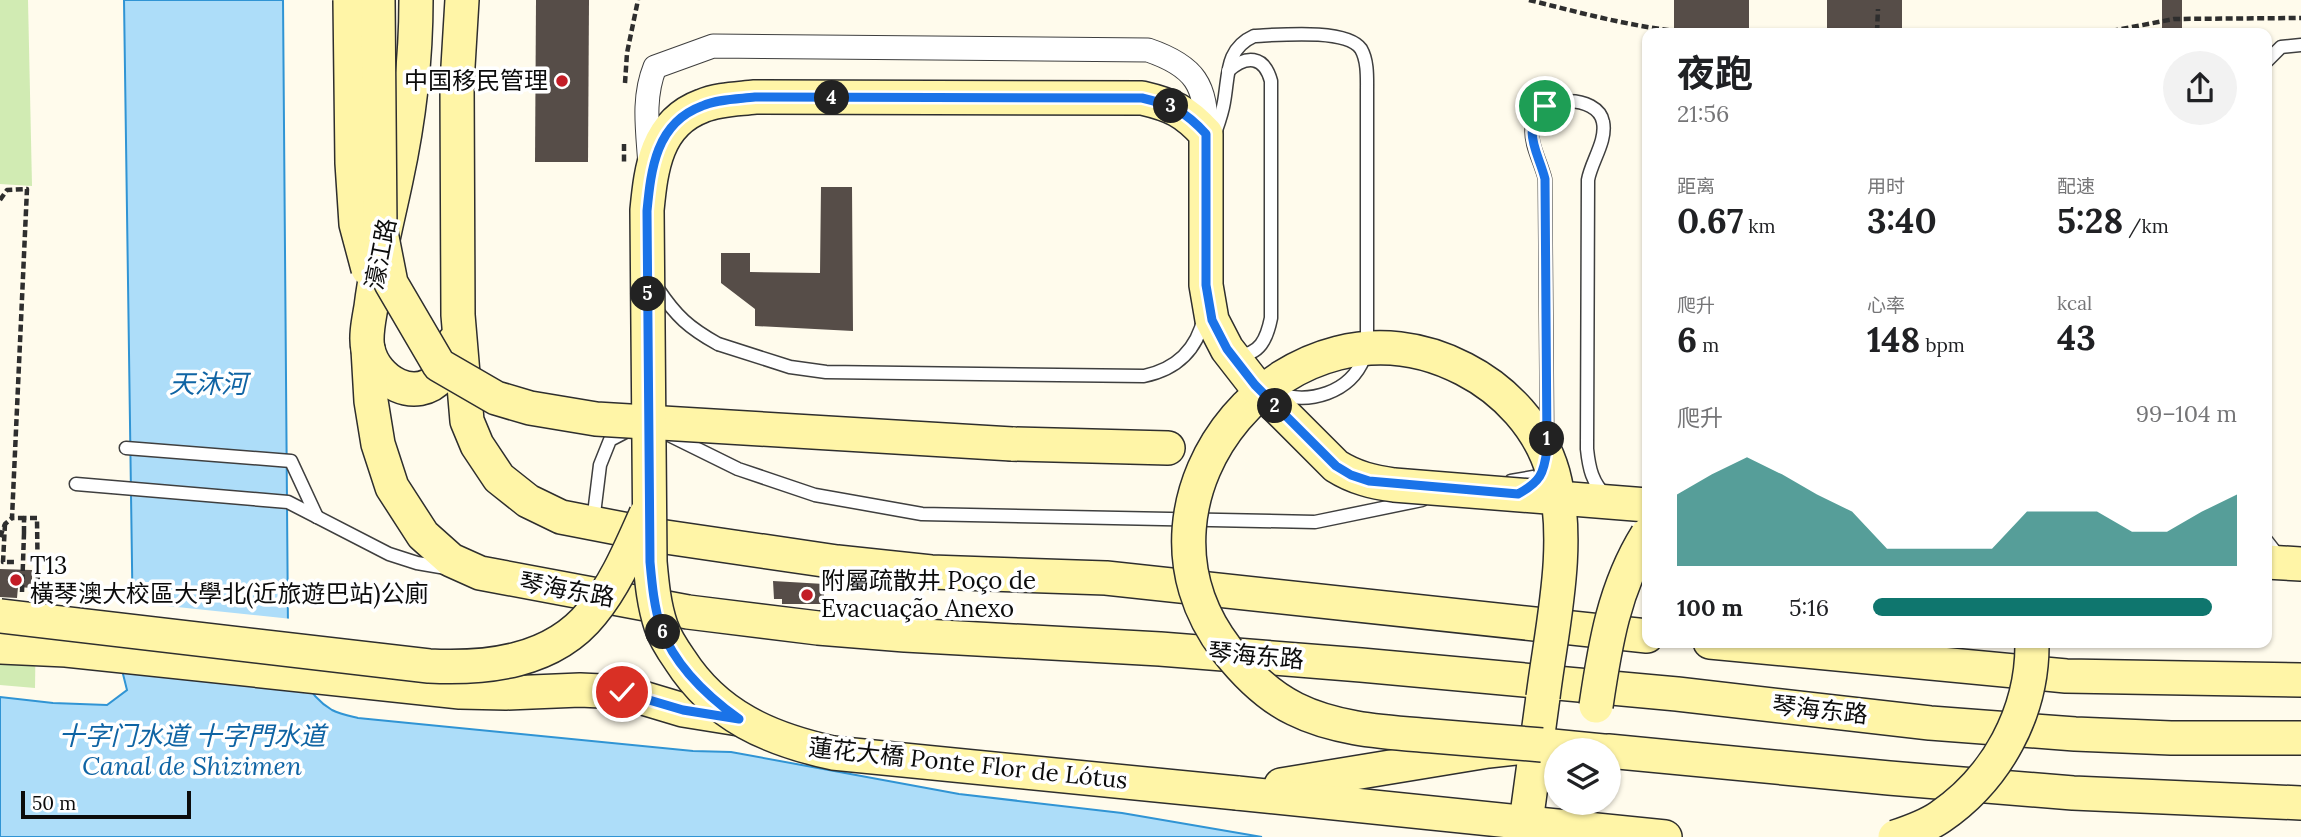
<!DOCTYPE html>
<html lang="zh">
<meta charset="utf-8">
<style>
:root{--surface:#fff;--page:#f2f2f2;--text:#202124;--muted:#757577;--accent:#0f766e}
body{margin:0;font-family:Lora,"Noto Sans SC",serif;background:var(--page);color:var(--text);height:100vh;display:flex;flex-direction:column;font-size:26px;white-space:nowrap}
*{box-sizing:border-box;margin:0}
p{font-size:23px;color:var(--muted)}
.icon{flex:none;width:38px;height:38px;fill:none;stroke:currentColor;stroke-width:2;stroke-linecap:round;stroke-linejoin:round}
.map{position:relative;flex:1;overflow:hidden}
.details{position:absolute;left:1642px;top:28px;width:630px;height:620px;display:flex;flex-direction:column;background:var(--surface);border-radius:14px;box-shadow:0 2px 5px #0004}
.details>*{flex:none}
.fabs{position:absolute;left:1544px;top:738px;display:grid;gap:14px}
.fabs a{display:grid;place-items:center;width:77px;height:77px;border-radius:50%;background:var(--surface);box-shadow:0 2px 5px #0004;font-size:35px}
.scale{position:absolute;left:21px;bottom:18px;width:170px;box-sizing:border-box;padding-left:7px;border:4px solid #0c0c0c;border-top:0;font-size:19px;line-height:24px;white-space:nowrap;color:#0c0c0c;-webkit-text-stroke:5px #fff;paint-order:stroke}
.pin{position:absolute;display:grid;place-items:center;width:60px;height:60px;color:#fff;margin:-30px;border:4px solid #fff;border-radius:50%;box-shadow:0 2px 7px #0007}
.km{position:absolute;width:35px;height:35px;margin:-18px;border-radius:50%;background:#222;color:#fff;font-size:19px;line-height:35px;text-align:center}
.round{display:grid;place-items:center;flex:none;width:74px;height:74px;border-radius:37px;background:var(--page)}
.headline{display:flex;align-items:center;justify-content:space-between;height:119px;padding:0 35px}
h1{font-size:38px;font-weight:700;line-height:52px}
.stats{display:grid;grid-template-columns:repeat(3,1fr);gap:10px;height:119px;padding:7px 35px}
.stats div{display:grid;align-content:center}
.stats b{font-size:35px;font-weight:700}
.stats small{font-size:19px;font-weight:400}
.stats p{font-size:19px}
.chart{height:196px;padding:14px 35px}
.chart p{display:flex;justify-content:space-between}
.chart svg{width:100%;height:126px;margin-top:7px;fill:var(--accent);opacity:.7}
ul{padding:0 35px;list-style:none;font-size:23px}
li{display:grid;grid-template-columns:112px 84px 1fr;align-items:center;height:52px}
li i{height:18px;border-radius:9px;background:var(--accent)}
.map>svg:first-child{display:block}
</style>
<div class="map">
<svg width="2301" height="837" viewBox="0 0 2301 837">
<rect width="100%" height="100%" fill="#fffbec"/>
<g fill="#d1ebb3">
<path d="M 0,0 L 28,0 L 32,186 L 0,184 Z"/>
<path d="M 0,617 L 36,617 L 35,688 L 0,685 Z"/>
</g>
<path fill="#adddf9" stroke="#3094d4" stroke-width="2" d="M 124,0 L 283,0 L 288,630 C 296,661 302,692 332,710 C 340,714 350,716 358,718 L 693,751 L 731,752 L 959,794 L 1122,813 L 1262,837 L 0,837 L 0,697 L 53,703 L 107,705 L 127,690 L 118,654 L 133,635 Z"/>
<path fill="#fffbec" d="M 129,602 L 292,619 L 295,652 L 129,635 Z"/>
<g fill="#564d48">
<path d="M 536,0 L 589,0 L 588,162 L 535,162 Z"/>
<rect x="1674" y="0" width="75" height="33"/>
<rect x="1827" y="0" width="75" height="33"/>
<rect x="2162" y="0" width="20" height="33"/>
<path d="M 821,187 L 852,187 L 853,331 L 755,326 L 755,309 L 721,283 L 721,253 L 750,253 L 750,272 L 820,273 Z"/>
<path d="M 0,569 L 32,570 L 32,588 L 18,587 L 17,598 L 0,597 Z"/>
<path d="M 773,581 L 824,584 L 824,604 L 782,604 L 782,599 L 774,599 Z"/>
</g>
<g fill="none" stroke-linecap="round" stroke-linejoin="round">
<g stroke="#3f3f3f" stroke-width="15">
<g id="lane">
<path d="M 2266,62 L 2281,47 L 2301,45"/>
<path d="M 658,289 C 676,316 689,328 718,344"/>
<path d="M 665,433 L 738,469 L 815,495 L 922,514 L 1315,522 L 1422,500"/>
<path d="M 126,448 L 291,461 L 317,517"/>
<path d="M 1511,481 L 1539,476"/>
<path d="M 76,484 L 288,502 L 389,554 L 417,563 L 446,568"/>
<path d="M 593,522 L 600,465 L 610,440 L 631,429"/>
<path d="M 2266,540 L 2280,558"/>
</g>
</g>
<g stroke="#2e2e2e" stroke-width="36">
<g id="secondary">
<path d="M 416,0 C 416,62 409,120 396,180 C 387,223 376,264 371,307 C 369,319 365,337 368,349 C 375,381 416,405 441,376 C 450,367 452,354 454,342"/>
<path d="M 462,0 L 457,83 L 458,315 L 467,421 L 477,445 L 499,478 L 528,501 L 561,517 L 659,536 L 837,562 L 931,572 L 1106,578 L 1647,636"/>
<path d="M 368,349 L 371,401 L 378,444 L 392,487 L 423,535 L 451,560 L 480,573 L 688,612 L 818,628 L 905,635 L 1160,649 L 1361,665 L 1677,694 L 1930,723 L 2075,734 L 2171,738 L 2301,738"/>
<path d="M 1012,444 L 1168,448"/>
<path d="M 2266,562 L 2301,564"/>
<path d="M 1710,642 L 2066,676 L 2301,680"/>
<path d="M 0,647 L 66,650 L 460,692 L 506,693 L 580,690 L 623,692 L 683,710 L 739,719"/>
<path d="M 1608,751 L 1889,778 L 2073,793 L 2301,803"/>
<path d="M 1281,785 L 1488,751 L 1542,745 L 1603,751"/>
<path d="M 1237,793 L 1665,837"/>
<path d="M 1524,837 L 1543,697"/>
</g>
</g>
<g stroke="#2e2e2e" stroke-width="4.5" stroke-dasharray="7 3.5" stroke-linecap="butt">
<path d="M 1529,0 C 1586,14 1642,30 1701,33"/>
<path d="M 1877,32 L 1982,33"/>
<path d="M 1793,33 L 1877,32 L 1878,9"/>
<path d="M 2101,33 L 2174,19 L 2301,18"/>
<path d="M 625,83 L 627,53 L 638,0"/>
<path d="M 624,144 L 624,164"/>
<path d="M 0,200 L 7,190 L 27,189 L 12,518 L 24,518"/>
<path d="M 5,524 L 3,562 L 16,562"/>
<path d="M 24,533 L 24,518 L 37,518 L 38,595"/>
<path d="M 0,537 L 5,524 L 12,518"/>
</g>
<use href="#lane" stroke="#fff" stroke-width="12"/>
<use href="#secondary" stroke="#fff5a7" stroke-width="33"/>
<g stroke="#3f3f3f" stroke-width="15" stroke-linecap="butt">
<g id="lane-bridge">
<path d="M 1228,71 C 1246,55 1264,55 1271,81 L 1271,318 C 1267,338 1260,356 1236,355"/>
<path d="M 1213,139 C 1217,127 1222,115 1224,102 C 1229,75 1225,49 1254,36 C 1277,35 1347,28 1361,49 C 1368,61 1367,78 1367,92 L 1367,336 C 1366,343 1367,351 1364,358 C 1350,393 1309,405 1276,393"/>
<path d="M 718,344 L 790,367 L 826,372 L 1144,376 C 1177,369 1197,350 1204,317"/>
<path d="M 1547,435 L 1545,179 C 1541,162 1530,145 1532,127 C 1537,93 1598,94 1603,122 C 1607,141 1591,162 1588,180 L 1587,449 C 1589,468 1592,483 1607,497"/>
</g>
</g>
<g stroke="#3f3f3f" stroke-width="25" stroke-linecap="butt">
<path id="street-bridge" d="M 650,166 C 648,132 642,99 655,67 L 713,46 L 1148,50 C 1195,66 1207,85 1206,134"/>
</g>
<g stroke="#2e2e2e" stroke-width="36" stroke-linecap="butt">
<g id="secondary-bridge">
<path d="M 350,0 L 352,163 L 356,224 L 368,269"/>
<path d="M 378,0 L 380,227 L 391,283 L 439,365 L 496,398 L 530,408 L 596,419 L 1012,444"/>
<path d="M 0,616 L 429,666 C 487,669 553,662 592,613 C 616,584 631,547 646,514"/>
<path d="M 1596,706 C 1605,645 1614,588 1647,535"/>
<path d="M 1542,745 C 1506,742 1469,739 1433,736 C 1387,732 1337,730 1295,709 C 1268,696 1246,674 1227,650 C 1107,495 1292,279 1464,369 C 1505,390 1540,427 1553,473 C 1572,544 1552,625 1543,697"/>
<path d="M 1237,793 L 833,753 C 769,739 716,716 680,660 C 673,650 665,638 661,626 C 654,605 652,584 650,562 L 647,210 C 651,169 656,123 702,106 C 718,99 738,99 755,97 L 1142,98 C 1172,105 1185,111 1206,134 L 1206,285 L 1212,320 L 1227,349 L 1255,385 L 1336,466 C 1355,478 1373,482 1394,485 L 1647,505"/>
<path d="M 1895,837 C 1910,832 1927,826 1940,817 C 1997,778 2033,712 2032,642"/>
</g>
</g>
<path stroke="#2e2e2e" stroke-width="4.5" stroke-dasharray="7 3.5" stroke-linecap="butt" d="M 22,592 L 24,533"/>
<use href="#lane-bridge" stroke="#fff" stroke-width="12"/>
<use href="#street-bridge" stroke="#fff" stroke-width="23"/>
<use href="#secondary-bridge" stroke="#fff5a7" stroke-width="33"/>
</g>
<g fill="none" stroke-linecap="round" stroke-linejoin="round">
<g stroke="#fff" stroke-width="14">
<path id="route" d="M 622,692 L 683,710 L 739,719 C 707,696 675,666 661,628 C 654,607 652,584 650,562 L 647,211 C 651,169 656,123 702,106 C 718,99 738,99 755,97 L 1142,98 C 1172,105 1185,111 1206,134 L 1206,285 L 1212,320 L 1227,349 L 1255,385 L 1336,466 L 1351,475 L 1369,481 L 1518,494 C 1540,482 1544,474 1547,449 L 1545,179 C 1538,151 1520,130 1545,106"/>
</g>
<use href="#route" stroke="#1a73e8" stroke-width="9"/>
</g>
<g fill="#c31d26" stroke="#fff" stroke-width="2.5">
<circle cx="562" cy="81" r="7"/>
<circle cx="16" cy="580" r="7"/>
<circle cx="807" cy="595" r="7"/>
</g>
<g text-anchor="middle" stroke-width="7" stroke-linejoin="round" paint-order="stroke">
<g font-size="24" fill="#0c0c0c" stroke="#fff" text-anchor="start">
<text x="548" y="89" text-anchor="end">中国移民管理</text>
<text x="30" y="574">T13<tspan x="30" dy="28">橫琴澳大校區大學北(近旅遊巴站)公廁</tspan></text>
<text x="821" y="589">附屬疏散井 Poço de<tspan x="821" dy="28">Evacuação Anexo</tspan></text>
</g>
<g font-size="24" fill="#0c0c0c" stroke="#fff">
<text transform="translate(381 254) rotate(-79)" y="8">濠江路</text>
<text transform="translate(567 590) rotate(10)" y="8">琴海东路</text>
<text transform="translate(1256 656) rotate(5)" y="8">琴海东路</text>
<text transform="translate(1820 710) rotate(6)" y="8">琴海东路</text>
<text transform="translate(968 764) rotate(6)" y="8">蓮花大橋 Ponte Flor de Lótus</text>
</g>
<g font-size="26" font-style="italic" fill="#0f64a4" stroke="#fff">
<text x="208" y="393">天沐河</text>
<text x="192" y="745">十字门水道 十字門水道<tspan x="192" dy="30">Canal de Shizimen</tspan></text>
</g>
</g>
</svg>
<div class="fabs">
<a><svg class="icon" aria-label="layers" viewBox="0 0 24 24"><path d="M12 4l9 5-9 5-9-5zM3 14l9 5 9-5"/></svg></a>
</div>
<div class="scale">50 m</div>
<div class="pin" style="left:1545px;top:106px;background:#1e9e55"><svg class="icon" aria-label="arrive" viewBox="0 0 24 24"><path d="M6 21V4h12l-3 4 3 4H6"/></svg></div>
<div class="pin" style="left:622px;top:692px;background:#d93025"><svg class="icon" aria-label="check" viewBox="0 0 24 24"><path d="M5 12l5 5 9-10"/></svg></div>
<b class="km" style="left:1547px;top:439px">1</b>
<b class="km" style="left:1275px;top:406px">2</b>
<b class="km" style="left:1171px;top:106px">3</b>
<b class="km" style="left:832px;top:98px">4</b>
<b class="km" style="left:648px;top:294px">5</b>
<b class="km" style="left:663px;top:632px">6</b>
<section class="details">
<div class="headline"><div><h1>夜跑</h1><p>21:56</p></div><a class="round"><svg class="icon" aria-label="share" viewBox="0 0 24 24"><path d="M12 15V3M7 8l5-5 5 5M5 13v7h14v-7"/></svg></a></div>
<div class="stats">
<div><p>距离</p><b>0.67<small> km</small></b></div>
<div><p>用时</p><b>3:40</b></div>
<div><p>配速</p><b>5:28<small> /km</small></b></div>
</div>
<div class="stats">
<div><p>爬升</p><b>6<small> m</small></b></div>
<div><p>心率</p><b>148<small> bpm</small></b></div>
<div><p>kcal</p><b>43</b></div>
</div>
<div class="chart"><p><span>爬升</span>99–104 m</p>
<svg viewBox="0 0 160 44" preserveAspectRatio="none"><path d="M0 44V19L10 12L20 6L30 12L40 19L50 25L60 38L70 38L80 38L90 38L100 25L110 25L120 25L130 32L140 32L150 25L160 19V44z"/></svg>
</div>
<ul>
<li><b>100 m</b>5:16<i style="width:93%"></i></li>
</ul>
</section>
</div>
